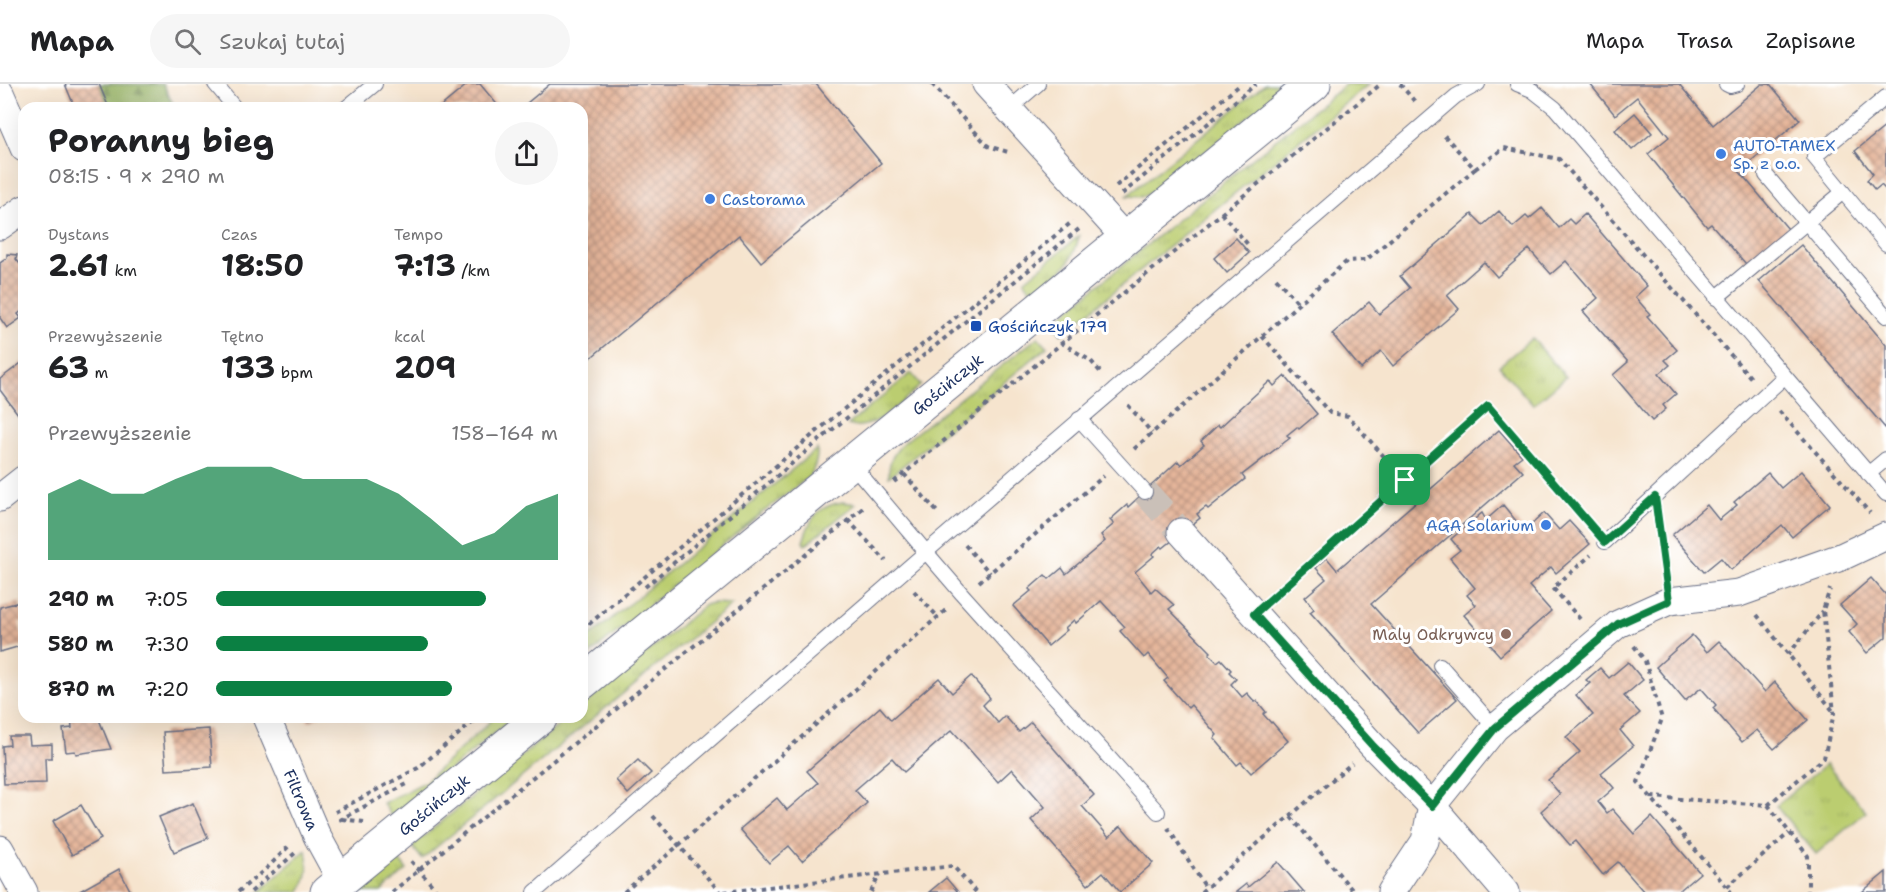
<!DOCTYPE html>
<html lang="pl">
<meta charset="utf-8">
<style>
:root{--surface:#fff;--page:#f6f6f6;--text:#202124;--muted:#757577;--line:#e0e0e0;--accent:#0b8043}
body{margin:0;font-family:"Shantell Sans",sans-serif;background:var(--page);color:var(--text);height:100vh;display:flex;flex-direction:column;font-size:22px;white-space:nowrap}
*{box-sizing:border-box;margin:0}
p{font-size:20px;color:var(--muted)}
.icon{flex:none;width:33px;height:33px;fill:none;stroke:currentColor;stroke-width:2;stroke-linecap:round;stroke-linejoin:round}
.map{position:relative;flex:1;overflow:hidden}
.details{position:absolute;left:18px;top:18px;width:570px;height:621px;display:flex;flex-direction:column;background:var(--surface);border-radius:18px;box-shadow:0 6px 24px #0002}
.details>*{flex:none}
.pin{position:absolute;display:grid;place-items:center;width:51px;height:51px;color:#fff;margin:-26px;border-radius:12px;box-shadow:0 3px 9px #0006}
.round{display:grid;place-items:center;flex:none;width:63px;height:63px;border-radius:32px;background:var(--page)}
.head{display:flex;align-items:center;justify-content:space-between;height:102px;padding:0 30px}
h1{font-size:33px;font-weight:700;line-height:45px}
.stats{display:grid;grid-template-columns:repeat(3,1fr);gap:9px;height:102px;padding:6px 30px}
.stats div{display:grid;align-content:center}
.stats b{font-size:30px;font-weight:700}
.stats small{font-size:16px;font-weight:400}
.stats p{font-size:16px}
.chart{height:168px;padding:12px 30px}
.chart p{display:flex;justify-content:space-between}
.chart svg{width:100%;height:108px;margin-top:6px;fill:var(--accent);opacity:.7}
ul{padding:0 30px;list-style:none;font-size:20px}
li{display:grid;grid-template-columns:96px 72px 1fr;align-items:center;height:45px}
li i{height:15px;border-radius:8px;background:var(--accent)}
header{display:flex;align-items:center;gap:36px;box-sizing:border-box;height:84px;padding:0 30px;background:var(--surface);border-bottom:2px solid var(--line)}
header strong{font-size:28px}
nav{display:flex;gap:33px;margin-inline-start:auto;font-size:21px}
.search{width:420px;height:54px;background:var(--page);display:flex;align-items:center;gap:15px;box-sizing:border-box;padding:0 21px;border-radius:33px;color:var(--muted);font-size:22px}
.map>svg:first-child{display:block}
</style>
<header>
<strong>Mapa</strong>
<div class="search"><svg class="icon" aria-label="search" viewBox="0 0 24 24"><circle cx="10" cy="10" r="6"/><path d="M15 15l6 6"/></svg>Szukaj tutaj</div>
<nav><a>Mapa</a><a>Trasa</a><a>Zapisane</a></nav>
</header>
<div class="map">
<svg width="1886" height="808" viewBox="0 0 1886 808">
<defs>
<pattern id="grass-tufts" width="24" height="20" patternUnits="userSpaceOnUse" patternTransform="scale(1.5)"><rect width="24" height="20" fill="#bbcd70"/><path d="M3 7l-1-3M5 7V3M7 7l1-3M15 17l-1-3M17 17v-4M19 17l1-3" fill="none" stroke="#a0b063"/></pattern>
<pattern id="forest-firs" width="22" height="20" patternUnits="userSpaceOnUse" patternTransform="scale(1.5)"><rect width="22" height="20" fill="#94b062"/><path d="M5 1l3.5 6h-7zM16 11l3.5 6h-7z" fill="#789054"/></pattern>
<pattern id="building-cross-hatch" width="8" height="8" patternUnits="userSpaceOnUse" patternTransform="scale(1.5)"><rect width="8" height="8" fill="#e5b59a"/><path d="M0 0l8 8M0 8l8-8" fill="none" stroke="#b99481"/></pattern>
</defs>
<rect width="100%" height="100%" fill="#fff"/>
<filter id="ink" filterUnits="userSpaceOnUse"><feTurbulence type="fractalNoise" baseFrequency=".0167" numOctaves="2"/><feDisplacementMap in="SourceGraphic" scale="12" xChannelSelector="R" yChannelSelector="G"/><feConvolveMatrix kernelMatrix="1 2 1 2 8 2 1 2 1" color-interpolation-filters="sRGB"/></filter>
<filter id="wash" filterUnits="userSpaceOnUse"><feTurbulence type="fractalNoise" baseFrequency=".008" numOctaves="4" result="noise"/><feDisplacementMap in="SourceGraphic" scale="24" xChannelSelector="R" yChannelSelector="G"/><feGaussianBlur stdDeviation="1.35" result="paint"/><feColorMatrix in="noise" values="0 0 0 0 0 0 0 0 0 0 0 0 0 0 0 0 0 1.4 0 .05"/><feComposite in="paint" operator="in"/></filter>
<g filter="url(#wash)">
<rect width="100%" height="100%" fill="#f6e4ce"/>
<g fill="url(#grass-tufts)" stroke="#6b7e67" stroke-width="1.5">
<path d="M 1265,0 L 1288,0 L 1160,105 L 1141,113 L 1127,112 Z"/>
<path d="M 1346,0 L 1369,0 L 1062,250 L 1052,239 L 1242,83 Z"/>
<path d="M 1079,152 C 1072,184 1058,189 1034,210 L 1024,197 Z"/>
<path d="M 1038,253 L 1047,263 L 889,393 C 888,378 893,370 903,359 Z"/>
<path d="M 1532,254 L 1566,293 L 1533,321 L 1499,282 Z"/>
<path d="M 911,289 L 921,301 C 902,317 874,349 848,341 Z"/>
<path d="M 817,365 C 818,376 815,384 809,393 L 753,436 L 582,577 L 582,559 Z"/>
<path d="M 843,418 L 856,420 L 805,461 L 803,458 C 810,434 817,422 843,418 Z"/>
<path d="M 712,519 L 732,520 L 422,775 L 412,762 L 569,633 L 582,633 L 582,622 L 705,521 Z"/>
<path d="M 495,633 L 514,633 L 422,709 L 391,732 L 383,719 L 425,698 Z"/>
<path d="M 1826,680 L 1866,728 L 1816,770 L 1776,722 Z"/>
<path d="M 306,766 C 309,781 309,795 299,808 L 259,808 Z"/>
<path d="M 397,773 L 407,786 L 381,808 L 355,808 Z"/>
</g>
<path fill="url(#forest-firs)" stroke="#587060" stroke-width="1.5" d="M 99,0 L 163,0 L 175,24 L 109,24 Z"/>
<g id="blocks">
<g fill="url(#building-cross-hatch)">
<path d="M 65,0 L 99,0 L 109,24 L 75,24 Z"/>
<path d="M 468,0 L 480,0 L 500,24 L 439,24 Z"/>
<path d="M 550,0 L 816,0 L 881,79 L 761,178 L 739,151 L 582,281 L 582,24 L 521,24 Z"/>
<path d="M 1590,0 L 1679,0 L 1713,41 L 1762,0 L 1770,0 L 1800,36 L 1739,87 L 1788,145 L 1746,180 L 1711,140 L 1707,143 L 1648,70 L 1669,53 L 1637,13 L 1615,31 Z"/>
<path d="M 1635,29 L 1652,49 L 1632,66 L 1615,46 Z"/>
<path d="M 1886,42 L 1886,106 L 1881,101 L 1875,106 L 1867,96 L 1873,90 L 1855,67 Z"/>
<path d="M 1542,124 L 1559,144 L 1569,135 L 1574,140 L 1585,130 L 1647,202 L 1635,213 L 1650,230 L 1647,232 L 1677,266 L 1665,276 L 1670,281 L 1659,290 L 1676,310 L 1663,321 L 1666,325 L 1652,337 L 1613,291 L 1628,278 L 1583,227 L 1598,214 L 1566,177 L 1551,190 L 1529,165 L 1497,193 L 1484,178 L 1447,211 L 1459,225 L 1393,282 L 1381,267 L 1361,285 L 1332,250 L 1369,218 L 1379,230 L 1410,204 L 1400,192 L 1472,130 L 1483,141 L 1499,127 L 1513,143 L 1526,132 L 1529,135 Z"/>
<path d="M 1236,154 L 1249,169 L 1227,189 L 1214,174 Z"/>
<path d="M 1801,161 L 1886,261 L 1886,345 L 1759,197 Z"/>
<path d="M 7,170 L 17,171 L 16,175 L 24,185 L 24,225 L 18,230 L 21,234 L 7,244 L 0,234 L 0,179 L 7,174 Z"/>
<path d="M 24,277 L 24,338 L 0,306 L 0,295 Z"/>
<path d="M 1285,292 L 1317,330 L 1299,345 L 1297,343 L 1287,351 L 1290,354 L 1242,391 L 1245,395 L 1208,425 L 1206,423 L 1197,430 L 1200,434 L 1163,464 L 1161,462 L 1152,470 L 1154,472 L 1135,488 L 1151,508 L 1155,504 L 1174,521 L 1169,525 L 1211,568 L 1209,570 L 1217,578 L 1221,575 L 1231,586 L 1229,588 L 1236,595 L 1231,600 L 1242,613 L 1247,609 L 1255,618 L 1257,617 L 1266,628 L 1263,630 L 1271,639 L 1272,638 L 1288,657 L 1251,689 L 1241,678 L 1237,681 L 1214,654 L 1217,651 L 1191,621 L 1188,624 L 1164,597 L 1168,594 L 1148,570 L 1144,574 L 1120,547 L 1125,543 L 1101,517 L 1076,539 L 1074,536 L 1065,544 L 1067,546 L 1048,562 L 1013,522 L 1031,507 L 1029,505 L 1045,491 L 1049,495 L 1062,484 L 1066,490 L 1105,457 L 1101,451 L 1114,440 L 1110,436 L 1127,421 L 1128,423 L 1178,377 L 1181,381 L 1204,361 L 1201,357 L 1218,341 L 1220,343 L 1270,297 L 1274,302 Z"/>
<path d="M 1499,346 L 1522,372 L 1514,378 L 1523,388 L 1371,520 L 1457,615 L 1418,649 L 1310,528 L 1314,525 L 1305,513 L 1326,495 L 1316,484 L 1327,474 L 1337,486 Z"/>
<path d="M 1801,387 L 1830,421 L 1792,453 L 1782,441 L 1731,486 L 1721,474 L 1704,488 L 1672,451 L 1707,421 L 1719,436 L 1737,421 L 1734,418 L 1768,389 L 1781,404 Z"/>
<path d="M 1503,421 L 1526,449 L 1533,443 L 1531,441 L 1544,429 L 1559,446 L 1569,437 L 1590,460 L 1556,489 L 1551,483 L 1529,502 L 1551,527 L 1500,572 L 1464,531 L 1476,521 L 1467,511 L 1475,504 L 1450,474 L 1460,466 L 1451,455 L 1482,429 L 1486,436 Z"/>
<path d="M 1871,494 L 1886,511 L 1886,553 L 1867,569 L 1849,548 L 1857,540 L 1840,521 Z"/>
<path d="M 20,518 L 24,537 L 19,538 L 24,561 L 0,568 L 0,523 Z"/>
<path d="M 1692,551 L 1707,568 L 1719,557 L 1765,608 L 1775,598 L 1808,636 L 1774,665 L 1757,646 L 1742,658 L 1713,624 L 1716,621 L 1701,604 L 1685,617 L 1656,583 Z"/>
<path d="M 1628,578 L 1643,596 L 1624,612 L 1640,629 L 1620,646 L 1633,662 L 1601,689 L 1614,704 L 1598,718 L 1607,729 L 1612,725 L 1634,750 L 1652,733 L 1700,789 L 1680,806 L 1682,808 L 1644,808 L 1618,778 L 1603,791 L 1575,757 L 1570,761 L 1541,727 L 1560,710 L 1548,696 L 1580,668 L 1566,653 L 1593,631 L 1576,611 L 1590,599 L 1586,596 L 1600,584 L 1609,594 Z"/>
<path d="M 971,592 L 990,614 L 983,621 L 998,639 L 1005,632 L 1019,648 L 1031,638 L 1094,711 L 1082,722 L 1109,753 L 1121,742 L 1153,779 L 1120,808 L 1103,788 L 1088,801 L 1031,736 L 1045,723 L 1012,685 L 998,698 L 952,646 L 904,688 L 892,674 L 855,706 L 867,719 L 802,777 L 789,762 L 769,779 L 740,745 L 777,714 L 787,726 L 818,699 L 807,687 L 880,623 L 891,636 L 939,594 L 952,609 Z"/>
<path d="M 71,633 L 98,633 L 111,665 L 76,670 L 75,667 L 66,668 L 63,645 L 72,644 Z"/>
<path d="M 306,633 L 321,633 L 308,638 Z"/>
<path d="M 209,645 L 212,683 L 166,686 L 163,648 Z"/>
<path d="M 9,652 L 29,652 L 30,661 L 52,660 L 52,674 L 45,674 L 46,699 L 4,700 L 2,662 L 10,661 Z"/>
<path d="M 638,676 L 651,689 L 628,710 L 616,696 Z"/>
<path d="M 193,719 L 208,754 L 174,768 L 159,733 Z"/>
<path d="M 81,721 L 101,755 L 72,771 L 53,737 Z"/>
<path d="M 1278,778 L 1304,808 L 1236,808 L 1246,800 L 1248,803 Z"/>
<path d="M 119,785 L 131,808 L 78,808 Z"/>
<path d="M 1886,788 L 1886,808 L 1862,808 Z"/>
<path d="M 946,794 L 958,808 L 929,808 Z"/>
</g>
</g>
</g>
<g filter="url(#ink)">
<use href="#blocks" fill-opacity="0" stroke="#686e85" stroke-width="1.5"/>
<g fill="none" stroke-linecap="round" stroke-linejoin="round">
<path stroke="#cac0b8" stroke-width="27" stroke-dasharray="27 14" stroke-linecap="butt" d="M 1145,408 L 1181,448"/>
<g stroke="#686e85" stroke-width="16">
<g id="service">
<path d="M 215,0 L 235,24"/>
<path d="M 1517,0 L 1532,6 L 1555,24 L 1886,410"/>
<path d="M 1726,0 L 1730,2 L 1737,0"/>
<path d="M 1886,13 L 1814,73 L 1886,160"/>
<path d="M 346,24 L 375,0"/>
<path d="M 1009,25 L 1038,0"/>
<path d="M 1766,91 L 1886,232"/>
<path d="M 1716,214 L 1843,108"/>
<path d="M 1079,335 L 1145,408"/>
<path d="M 851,379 L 926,468 L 1456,12 L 1478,0"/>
<path d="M 1868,390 L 1886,375"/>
<path d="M 1605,458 L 1784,293"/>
<path d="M 1440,581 L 1495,644"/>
<path d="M 535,808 L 926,468 L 963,511 L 1158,728"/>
</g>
</g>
<g stroke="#686e85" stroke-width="29">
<g id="minor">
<path d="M 986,0 L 1126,155"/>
<path d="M 0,9 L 24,64"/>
<path d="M 0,142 L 24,125"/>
<path d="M 0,414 L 24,395"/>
<path d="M 1181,448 L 1372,661 L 1432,722 L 1506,808"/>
<path id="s1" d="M 266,633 L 317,752 L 341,796"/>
<path d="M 0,765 L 24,808"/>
<path d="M 1391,808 L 1425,757 L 1432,722 L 1495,644 L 1618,540 L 1669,517 L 1739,509 L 1841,473 L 1886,452"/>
</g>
</g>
<g stroke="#686e85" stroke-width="35">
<g id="tertiary">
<path id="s2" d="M 582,599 L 1314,0"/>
<path id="s3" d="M 327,808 L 541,633"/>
</g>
</g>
<g stroke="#686e85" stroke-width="4" stroke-dasharray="4.5 4.5" stroke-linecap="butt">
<path d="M 932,0 L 988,62 L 1008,68"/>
<path d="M 1400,0 L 1416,19"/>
<path d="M 1475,85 L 1504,64 L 1559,75 L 1751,294"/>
<path d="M 1116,102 L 1241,0"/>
<path d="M 1122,110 L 1256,0"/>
<path d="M 1221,129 L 1250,163"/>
<path d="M 1276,194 L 1299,220"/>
<path d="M 1055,251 L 1062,259 L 1091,277 L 1102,290"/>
<path d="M 1262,252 L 1330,329 L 1348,332 L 1405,396"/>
<path d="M 1128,321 L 1152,349"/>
<path d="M 1779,327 L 1870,429"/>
<path d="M 1134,365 L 1347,177 L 1366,176 L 1475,85 L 1442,49"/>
<path d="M 904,390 L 939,430"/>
<path d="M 894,398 L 1062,259 L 1381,0"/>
<path d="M 848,436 L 886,477"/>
<path d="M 1658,438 L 1665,490"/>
<path d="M 965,461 L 990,489"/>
<path d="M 979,498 L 1104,392"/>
<path d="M 645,503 L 827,350 L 1079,145"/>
<path d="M 914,507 L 938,533"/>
<path d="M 1275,511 L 1488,322 L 1590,442"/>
<path d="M 1757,531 L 1834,628"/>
<path d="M 1580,535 L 1553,504 L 1591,471"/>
<path d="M 582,546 L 822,343 L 1073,137"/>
<path d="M 1634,562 L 1645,577 L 1662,635 L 1638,698 L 1731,808"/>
<path d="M 1788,571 L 1823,527"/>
<path d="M 1651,713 L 1768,721 L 1808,772 L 1808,808"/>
<path d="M 1768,721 L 1824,674 L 1834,629 L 1823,526 L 1830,505"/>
<path d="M 335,728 L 418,684 L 479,633"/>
<path d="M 653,732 L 720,808"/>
<path d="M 1291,733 L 1354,808"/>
<path d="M 342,735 L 364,738"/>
<path d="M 339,736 L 407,700"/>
<path d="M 1168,744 L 1206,804"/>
<path d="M 411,777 L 438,808"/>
<path d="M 1727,803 L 1789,749"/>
<path d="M 238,808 L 268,783 L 290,761"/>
<path d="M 251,808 L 295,769"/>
<path d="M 392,808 L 863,424"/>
<path d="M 624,808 L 679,761 L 948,524"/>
<path d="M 724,808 L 953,782 L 976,808"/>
<path d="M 871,808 L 880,790"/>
<path d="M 1201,808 L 1352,679"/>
</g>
<use href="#service" stroke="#fff" stroke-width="14"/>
<use href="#minor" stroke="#fff" stroke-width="27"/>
<use href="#tertiary" stroke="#fff" stroke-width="33"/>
</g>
</g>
<g fill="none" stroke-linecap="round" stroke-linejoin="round" filter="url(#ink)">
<g stroke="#fff" stroke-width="12">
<path id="route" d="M 1488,322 L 1605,458 L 1655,413 L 1669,517 L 1618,540 L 1495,644 L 1432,722 L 1372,661 L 1254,530 Z"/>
</g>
<use href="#route" stroke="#0b8043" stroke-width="8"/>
</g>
<g fill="#3f7fe0" stroke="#fff" stroke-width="2">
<circle cx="1721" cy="70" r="6"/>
<circle cx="710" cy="115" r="6"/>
<circle cx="1546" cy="441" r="6"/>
</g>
<rect fill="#1a4fb4" stroke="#fff" stroke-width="2" x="970" y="236" width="12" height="12" rx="3"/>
<circle fill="#8d6e63" stroke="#fff" stroke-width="2" cx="1506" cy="550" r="6"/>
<g text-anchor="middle" stroke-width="6" stroke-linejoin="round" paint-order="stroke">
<g font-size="16" fill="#366cbe" stroke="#fff" text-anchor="start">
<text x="1733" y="67">AUTO-TAMEX<tspan x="1733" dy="18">Sp. z o.o.</tspan></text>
<text x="722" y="121">Castorama</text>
<text x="1534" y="447" text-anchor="end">AGA Solarium</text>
</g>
<g font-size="16" fill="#164399" stroke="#fff" text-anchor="start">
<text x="988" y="248">Gościńczyk 179</text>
</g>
<g font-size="16" fill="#1b2f5e" stroke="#fff">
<text dy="6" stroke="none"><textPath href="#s2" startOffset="472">Gościńczyk</textPath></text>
<text dy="6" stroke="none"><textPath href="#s1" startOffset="90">Filtrowa</textPath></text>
<text dy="6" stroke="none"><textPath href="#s3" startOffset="138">Gościńczyk</textPath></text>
</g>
<g font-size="16" fill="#785e54" stroke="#fff" text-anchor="end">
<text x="1494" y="556">Maly Odkrywcy</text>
</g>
</g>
</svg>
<div class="pin" style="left:1405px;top:396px;background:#1e9e55"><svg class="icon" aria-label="arrive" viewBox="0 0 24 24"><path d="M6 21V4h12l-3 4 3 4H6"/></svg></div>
<section class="details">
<div class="head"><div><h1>Poranny bieg</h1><p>08:15 · 9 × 290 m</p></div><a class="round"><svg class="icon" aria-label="share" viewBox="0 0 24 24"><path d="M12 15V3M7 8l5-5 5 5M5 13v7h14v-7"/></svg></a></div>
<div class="stats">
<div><p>Dystans</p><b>2.61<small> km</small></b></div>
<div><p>Czas</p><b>18:50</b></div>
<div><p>Tempo</p><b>7:13<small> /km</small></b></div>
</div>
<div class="stats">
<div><p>Przewyższenie</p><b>63<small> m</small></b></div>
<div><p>Tętno</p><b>133<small> bpm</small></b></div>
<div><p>kcal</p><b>209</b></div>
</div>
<div class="chart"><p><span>Przewyższenie</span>158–164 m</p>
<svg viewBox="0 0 160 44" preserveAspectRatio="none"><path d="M0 44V17L10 11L20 17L30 17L40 11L50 6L60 6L70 6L80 11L90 11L100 11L110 17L120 27L130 38L140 33L150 22L160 17V44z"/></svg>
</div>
<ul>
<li><b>290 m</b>7:05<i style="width:79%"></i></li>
<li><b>580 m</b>7:30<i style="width:62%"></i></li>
<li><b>870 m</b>7:20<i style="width:69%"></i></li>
</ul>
</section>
</div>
